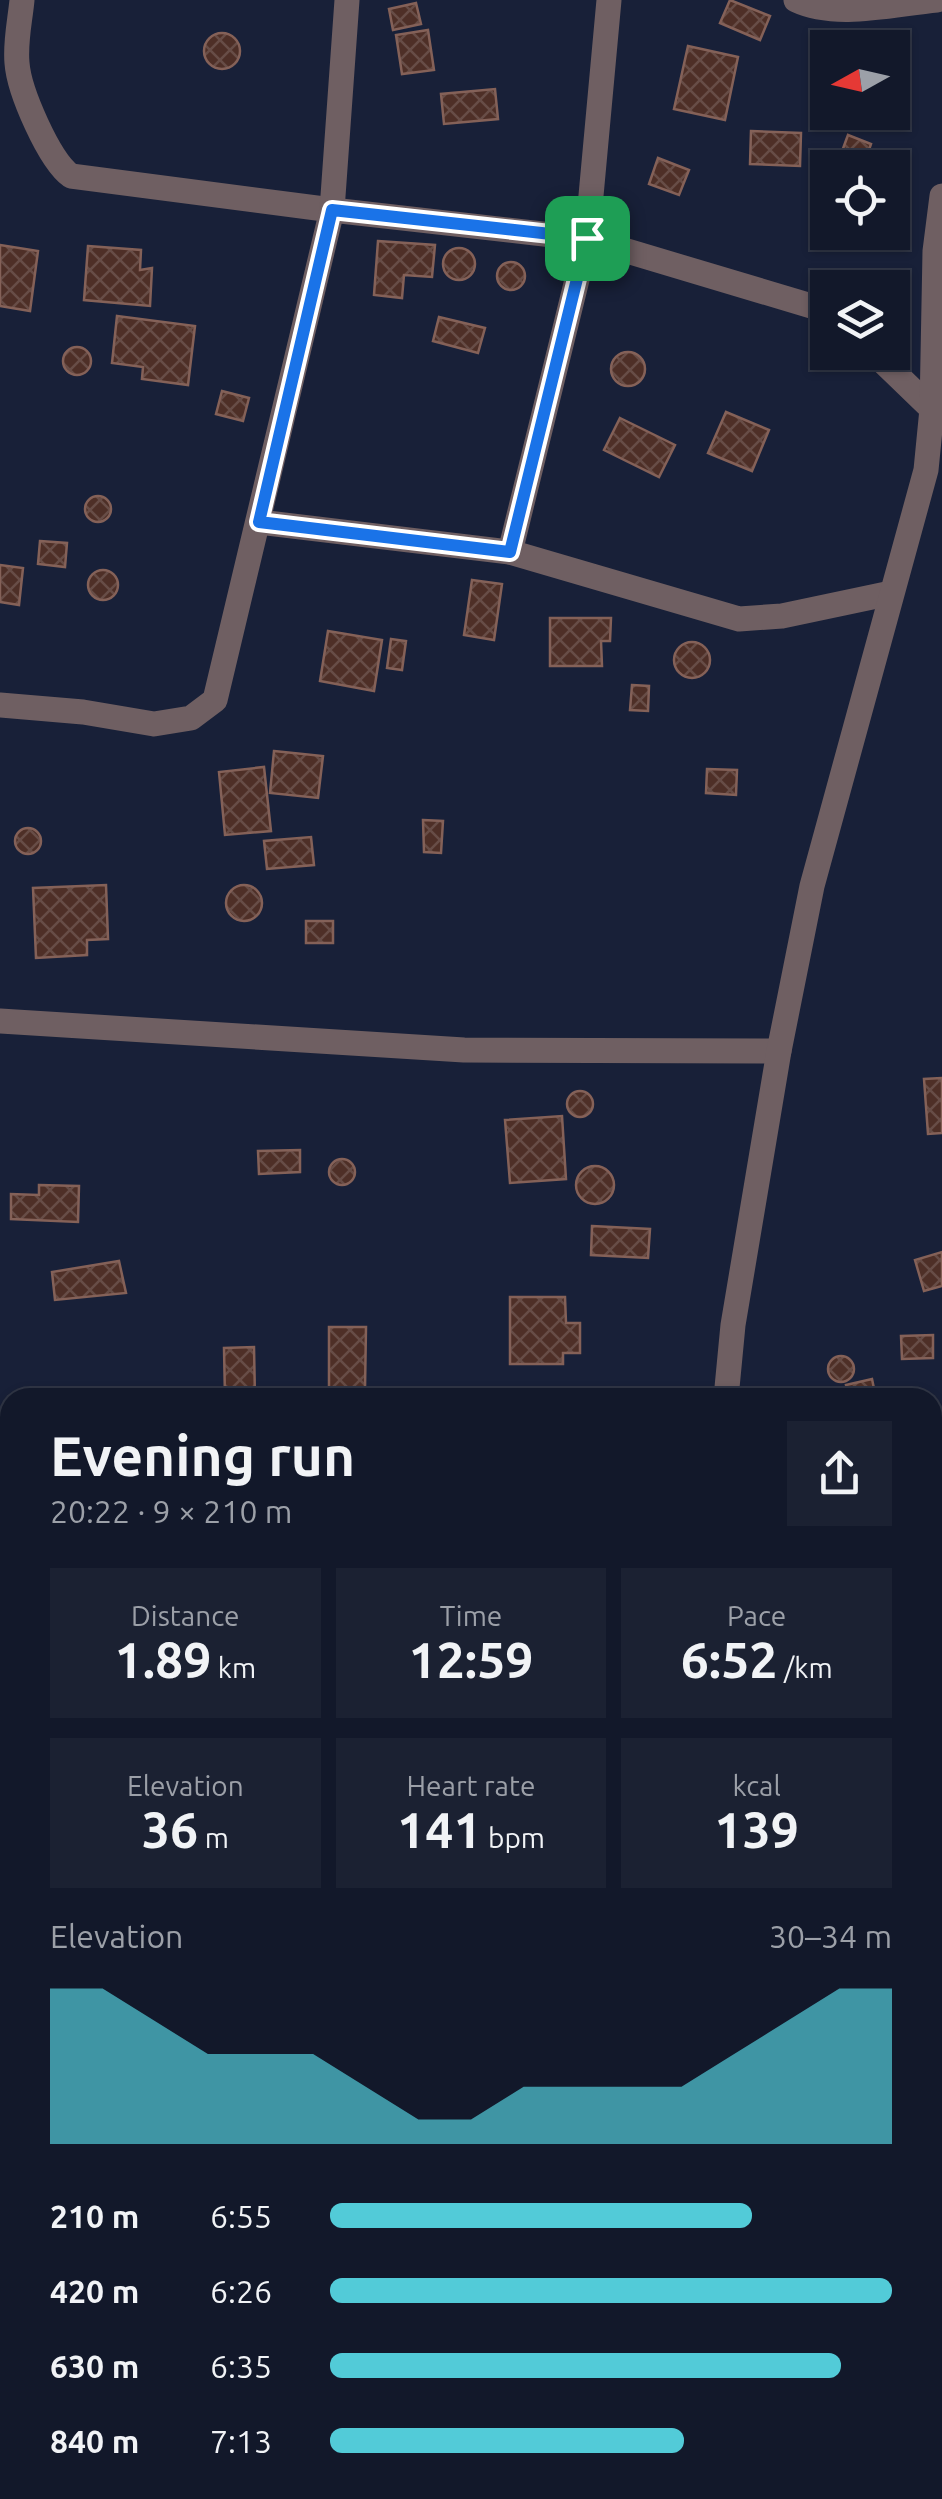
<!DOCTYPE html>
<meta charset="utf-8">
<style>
:root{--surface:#12182a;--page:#1b2132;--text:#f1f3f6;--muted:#9ca0a8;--line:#313747;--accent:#52cbd8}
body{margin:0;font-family:Ubuntu,sans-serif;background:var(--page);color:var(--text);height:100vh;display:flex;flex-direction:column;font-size:38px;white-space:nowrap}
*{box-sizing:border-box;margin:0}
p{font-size:32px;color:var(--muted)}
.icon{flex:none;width:55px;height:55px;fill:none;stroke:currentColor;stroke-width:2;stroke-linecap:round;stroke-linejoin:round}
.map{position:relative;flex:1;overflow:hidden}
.details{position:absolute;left:0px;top:1388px;width:942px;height:1112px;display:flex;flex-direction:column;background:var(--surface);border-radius:30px 30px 0 0;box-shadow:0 2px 8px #0004,0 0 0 2px var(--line)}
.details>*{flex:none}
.needle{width:65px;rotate:262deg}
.fabs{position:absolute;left:810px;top:30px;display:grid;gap:20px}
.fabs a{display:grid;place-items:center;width:100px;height:100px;border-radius:0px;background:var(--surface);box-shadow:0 2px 8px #0004,0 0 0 2px var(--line);font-size:50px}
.pin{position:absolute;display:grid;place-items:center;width:85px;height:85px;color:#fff;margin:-42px;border-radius:20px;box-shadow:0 5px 15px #0006}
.round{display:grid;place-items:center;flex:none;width:105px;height:105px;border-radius:0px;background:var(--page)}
.summary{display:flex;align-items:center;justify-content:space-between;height:170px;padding:0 50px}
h1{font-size:55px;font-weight:600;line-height:75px}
.figures{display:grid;grid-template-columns:repeat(3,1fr);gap:15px;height:170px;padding:10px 50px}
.figures div{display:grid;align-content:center;border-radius:0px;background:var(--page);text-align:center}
.figures b{font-size:50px;font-weight:600}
.figures small{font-size:28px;font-weight:400}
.figures p{font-size:28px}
.chart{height:280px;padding:20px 50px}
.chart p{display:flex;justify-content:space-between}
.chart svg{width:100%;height:180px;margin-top:10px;fill:var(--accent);opacity:.7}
ul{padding:0 50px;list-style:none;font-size:32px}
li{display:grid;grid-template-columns:160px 120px 1fr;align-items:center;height:75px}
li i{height:25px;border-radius:12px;background:var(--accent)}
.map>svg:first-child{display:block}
</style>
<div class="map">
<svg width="942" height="2499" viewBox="0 0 942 2499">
<defs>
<pattern id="building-cross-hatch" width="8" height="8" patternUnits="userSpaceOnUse" patternTransform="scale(2.5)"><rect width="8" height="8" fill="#4e2f27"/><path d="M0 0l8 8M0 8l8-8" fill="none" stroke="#674d47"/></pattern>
</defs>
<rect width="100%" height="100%" fill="#182038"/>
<g fill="url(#building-cross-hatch)" stroke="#846158" stroke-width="2.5">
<path d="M 730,0 L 770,16 L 760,40 L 720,23 Z"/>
<path d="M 416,3 L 421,24 L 393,30 L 389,9 Z"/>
<path d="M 428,30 L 434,70 L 402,74 L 396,35 Z"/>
<circle cx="222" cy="51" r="18"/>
<path d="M 688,46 L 738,57 L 725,120 L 674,109 Z"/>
<path d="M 495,89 L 498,119 L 444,124 L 441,94 Z"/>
<path d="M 751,131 L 801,133 L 800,166 L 750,164 Z"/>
<path d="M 848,135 L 871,144 L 863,168 L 837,165 Z"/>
<path d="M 658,158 L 689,170 L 679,195 L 649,184 Z"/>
<path d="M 378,241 L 435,245 L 432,277 L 404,275 L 402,298 L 374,295 Z"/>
<path d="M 0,245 L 38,251 L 30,311 L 0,306 Z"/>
<path d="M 88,246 L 141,250 L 140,270 L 152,268 L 150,306 L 84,300 Z"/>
<circle cx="459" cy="264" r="16"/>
<circle cx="511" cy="276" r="14"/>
<path d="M 117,316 L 195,326 L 188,385 L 142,379 L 143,367 L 112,363 Z"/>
<path d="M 439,317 L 485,328 L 478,353 L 433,341 Z"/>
<circle cx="77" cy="361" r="14"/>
<circle cx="628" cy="369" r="17"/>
<path d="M 222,391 L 249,398 L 243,421 L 216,414 Z"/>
<path d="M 726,412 L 769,430 L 752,471 L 708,453 Z"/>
<path d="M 620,418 L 675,445 L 659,477 L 604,450 Z"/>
<circle cx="98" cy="509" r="13"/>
<path d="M 40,541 L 67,543 L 65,567 L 38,564 Z"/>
<path d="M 0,565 L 23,568 L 19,605 L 0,602 Z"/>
<circle cx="103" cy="585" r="15"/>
<path d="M 472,580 L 502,584 L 494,640 L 464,635 Z"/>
<path d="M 550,618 L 611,618 L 610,641 L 601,641 L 602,666 L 550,666 Z"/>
<path d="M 328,631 L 382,640 L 374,691 L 320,681 Z"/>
<path d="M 391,639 L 406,641 L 402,670 L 387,668 Z"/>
<circle cx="692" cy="660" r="18"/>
<path d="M 632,685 L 649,686 L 648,711 L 630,710 Z"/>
<path d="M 274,751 L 323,756 L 318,798 L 270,793 Z"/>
<path d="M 264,767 L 271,831 L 225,835 L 219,772 Z"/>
<path d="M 707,769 L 737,770 L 736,795 L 706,793 Z"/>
<path d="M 423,820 L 443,821 L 441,853 L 424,852 Z"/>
<circle cx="28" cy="841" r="13"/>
<path d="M 311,837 L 314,865 L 267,869 L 264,841 Z"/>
<circle cx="244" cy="903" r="18"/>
<path d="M 106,885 L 108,939 L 87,940 L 87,955 L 36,958 L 33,888 Z"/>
<rect x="306" y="921" width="27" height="22"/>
<path d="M 942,1078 L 942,1133 L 928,1134 L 924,1079 Z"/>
<circle cx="580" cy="1104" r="13"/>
<path d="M 562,1116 L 566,1179 L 510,1183 L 505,1120 Z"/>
<path d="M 300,1150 L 300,1172 L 259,1174 L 258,1151 Z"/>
<circle cx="342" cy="1172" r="13"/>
<circle cx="595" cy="1185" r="19"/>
<path d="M 39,1185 L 79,1186 L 78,1222 L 11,1219 L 11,1194 L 39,1195 Z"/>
<path d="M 592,1226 L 650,1229 L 648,1258 L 591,1255 Z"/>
<path d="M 942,1252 L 942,1286 L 924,1291 L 915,1260 Z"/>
<path d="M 119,1261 L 126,1293 L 55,1300 L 52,1272 Z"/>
<path d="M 510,1297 L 565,1297 L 566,1323 L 580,1323 L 580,1353 L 563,1353 L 563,1364 L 510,1364 Z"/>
<path d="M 329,1327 L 366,1327 L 365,1389 L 329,1389 Z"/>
<path d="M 933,1335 L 933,1358 L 902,1359 L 901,1336 Z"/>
<path d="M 254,1347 L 255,1398 L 225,1398 L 224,1348 Z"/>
<circle cx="841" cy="1369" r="13"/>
<path d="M 872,1379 L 876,1398 L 849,1398 L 846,1385 Z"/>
<rect x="0" y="1884" width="10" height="94"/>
<path d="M 932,2025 L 942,2106 L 942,2118 L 932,2119 Z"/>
<path d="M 10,2200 L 10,2226 L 0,2227 L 0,2201 Z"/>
<path d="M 702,2490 L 744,2490 L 742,2499 L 701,2499 Z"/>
</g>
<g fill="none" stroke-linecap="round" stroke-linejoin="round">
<path stroke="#636b80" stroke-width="6" stroke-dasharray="8 8" stroke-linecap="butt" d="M 138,2499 L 151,2490"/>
<g stroke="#6f5f62" stroke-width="25">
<path d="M 22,0 C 20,21 15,42 17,63 C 19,91 49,160 71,176 L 332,210 L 587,239 L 828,311"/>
<path d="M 796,0 C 836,19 893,4 937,0"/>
<path d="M 873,352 L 932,409"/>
<path d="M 259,522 L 510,552 L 739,619 L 782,616 L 891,593"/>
<path d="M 510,552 L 587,239 L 609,0"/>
<path d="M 0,705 L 83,712 L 154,724 L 191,718 L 215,700 L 332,210 L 347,0"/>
<path d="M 0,1021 L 464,1050 L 779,1051"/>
<path d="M 726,1398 L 733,1325 L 779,1051 L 812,886 L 926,470 L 932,409 L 935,251 L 942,196"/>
<path d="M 0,1458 L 10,1463"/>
<path d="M 0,1542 L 10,1538"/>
<path d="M 932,1552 L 942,1551"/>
<path d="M 0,2087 L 10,2088"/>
<path d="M 558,2499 L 560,2490"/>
</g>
</g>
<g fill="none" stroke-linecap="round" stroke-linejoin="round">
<g stroke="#fff" stroke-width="20">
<path id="route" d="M 332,210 L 587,238 L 510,552 L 259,522 Z"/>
</g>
<use href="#route" stroke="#1a73e8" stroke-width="12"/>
</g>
</svg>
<div class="fabs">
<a><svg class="needle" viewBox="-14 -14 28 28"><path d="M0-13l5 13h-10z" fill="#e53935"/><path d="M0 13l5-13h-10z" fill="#9ca0a8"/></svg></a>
<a><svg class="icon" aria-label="locate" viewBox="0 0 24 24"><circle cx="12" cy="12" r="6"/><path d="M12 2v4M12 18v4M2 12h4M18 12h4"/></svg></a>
<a><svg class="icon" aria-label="layers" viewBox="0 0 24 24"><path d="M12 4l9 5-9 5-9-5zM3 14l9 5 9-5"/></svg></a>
</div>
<div class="pin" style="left:587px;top:238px;background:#1e9e55"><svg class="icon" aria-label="arrive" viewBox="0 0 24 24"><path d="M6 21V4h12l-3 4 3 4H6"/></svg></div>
<section class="details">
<div class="summary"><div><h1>Evening run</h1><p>20:22 · 9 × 210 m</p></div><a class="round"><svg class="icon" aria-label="share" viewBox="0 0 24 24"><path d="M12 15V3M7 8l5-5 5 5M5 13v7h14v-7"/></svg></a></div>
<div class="figures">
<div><p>Distance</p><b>1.89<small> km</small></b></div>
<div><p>Time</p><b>12:59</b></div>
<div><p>Pace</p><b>6:52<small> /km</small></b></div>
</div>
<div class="figures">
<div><p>Elevation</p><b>36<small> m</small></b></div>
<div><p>Heart rate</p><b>141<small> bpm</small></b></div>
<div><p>kcal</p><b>139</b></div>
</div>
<div class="chart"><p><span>Elevation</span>30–34 m</p>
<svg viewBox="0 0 160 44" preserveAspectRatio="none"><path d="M0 44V6L10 6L20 14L30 22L40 22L50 22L60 30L70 38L80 38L90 30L100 30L110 30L120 30L130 22L140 14L150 6L160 6V44z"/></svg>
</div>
<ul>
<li><b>210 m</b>6:55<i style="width:75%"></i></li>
<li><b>420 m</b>6:26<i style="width:100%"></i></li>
<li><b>630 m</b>6:35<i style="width:91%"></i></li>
<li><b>840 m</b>7:13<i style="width:63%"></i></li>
</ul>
</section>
</div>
